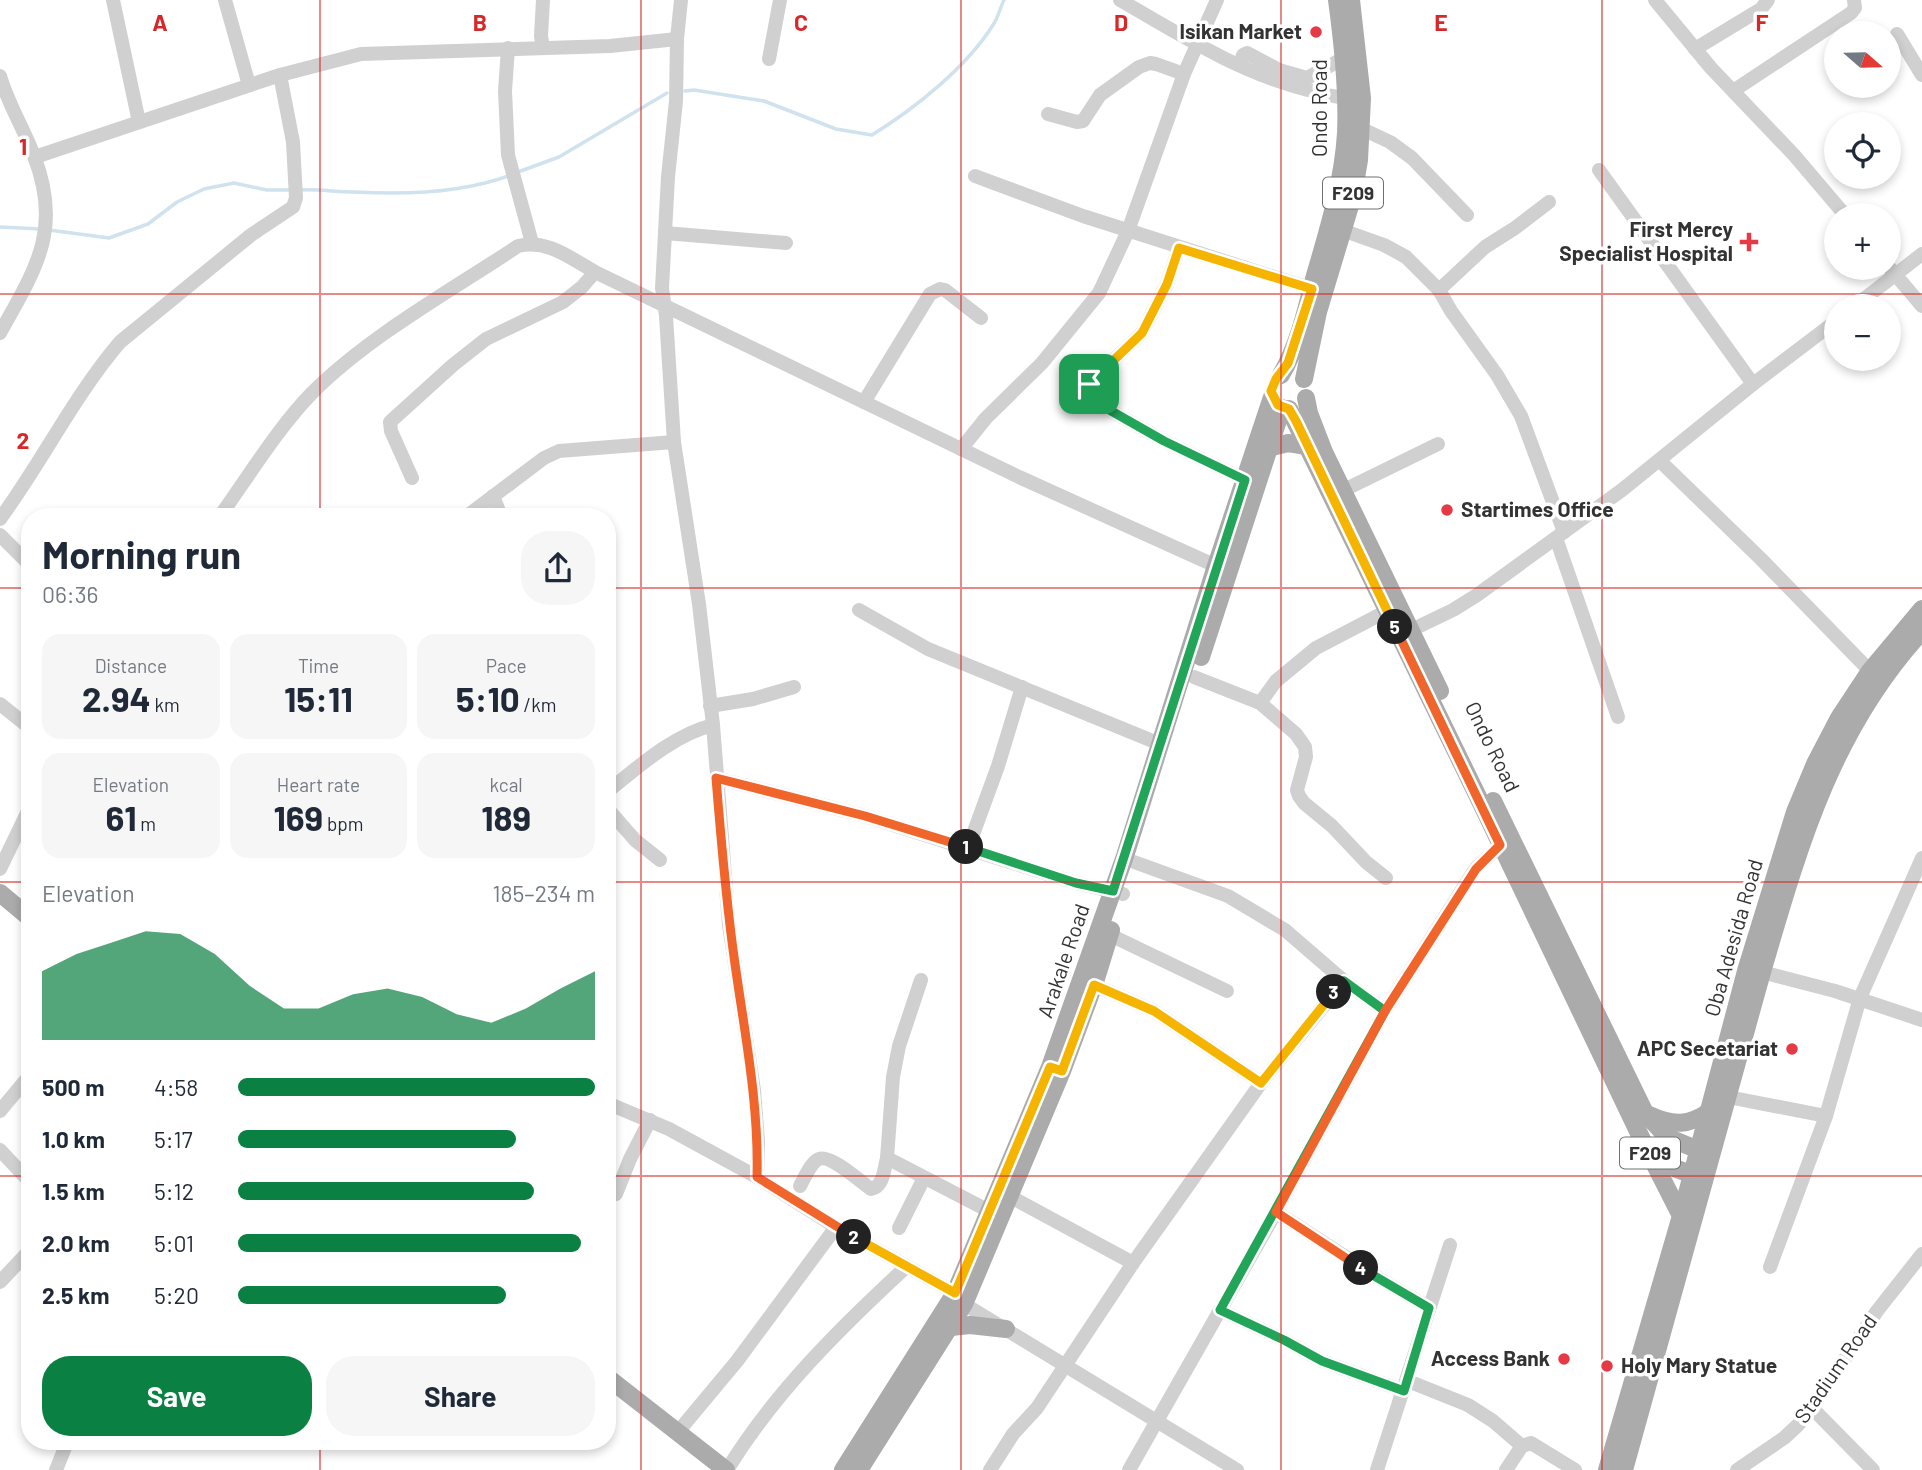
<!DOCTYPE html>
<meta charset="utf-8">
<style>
:root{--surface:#fff;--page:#f6f6f7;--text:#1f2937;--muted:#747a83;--accent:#0b8043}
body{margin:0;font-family:Barlow,sans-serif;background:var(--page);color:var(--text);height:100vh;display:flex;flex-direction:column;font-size:26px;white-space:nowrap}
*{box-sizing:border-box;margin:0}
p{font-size:23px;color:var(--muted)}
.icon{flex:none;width:38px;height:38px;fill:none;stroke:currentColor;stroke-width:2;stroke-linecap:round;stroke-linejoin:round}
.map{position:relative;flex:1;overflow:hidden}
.panel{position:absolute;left:21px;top:508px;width:595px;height:942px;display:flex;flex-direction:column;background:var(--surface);border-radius:28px;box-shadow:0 4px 10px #0003}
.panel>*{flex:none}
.needle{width:46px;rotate:110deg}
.buttons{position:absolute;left:1824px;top:21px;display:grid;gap:14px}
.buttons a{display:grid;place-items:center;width:77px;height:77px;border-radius:50%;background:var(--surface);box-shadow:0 4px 10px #0003;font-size:35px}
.pin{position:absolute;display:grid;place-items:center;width:60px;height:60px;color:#fff;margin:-30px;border-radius:14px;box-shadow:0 4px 10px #0006}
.km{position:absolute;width:35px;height:35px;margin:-18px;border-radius:50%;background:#222;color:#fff;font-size:19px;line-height:35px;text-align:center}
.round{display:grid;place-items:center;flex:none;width:74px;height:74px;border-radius:28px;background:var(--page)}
.headline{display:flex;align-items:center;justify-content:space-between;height:119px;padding:0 21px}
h1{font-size:38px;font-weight:700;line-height:52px}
.stats{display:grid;grid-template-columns:repeat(3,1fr);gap:10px;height:119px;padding:7px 21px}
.stats div{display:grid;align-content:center;border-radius:18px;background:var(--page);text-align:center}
.stats b{font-size:35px;font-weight:700}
.stats small{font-size:19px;font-weight:400}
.stats p{font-size:19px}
.chart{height:196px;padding:14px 21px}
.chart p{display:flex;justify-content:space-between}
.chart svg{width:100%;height:126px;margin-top:7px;fill:var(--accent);opacity:.7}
.cta{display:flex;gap:14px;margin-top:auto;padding:14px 21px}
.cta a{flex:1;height:80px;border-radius:28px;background:var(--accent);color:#fff;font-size:28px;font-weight:700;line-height:80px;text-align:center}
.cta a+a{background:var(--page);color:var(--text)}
ul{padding:0 21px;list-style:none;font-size:23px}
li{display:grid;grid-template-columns:112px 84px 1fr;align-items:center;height:52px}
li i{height:18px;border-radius:9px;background:var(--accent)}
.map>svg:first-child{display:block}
</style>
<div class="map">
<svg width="1922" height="1470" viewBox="0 0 1922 1470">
<rect width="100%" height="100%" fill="#fff"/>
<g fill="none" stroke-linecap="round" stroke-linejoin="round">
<g stroke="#cfe2ee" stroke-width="3.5">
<path d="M 685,91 L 694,90 L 764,101 L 836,129 L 872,135 C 914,109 966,68 993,25 C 998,18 1000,8 1004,0"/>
<path d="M 518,172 L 559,157 L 667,93"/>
<path d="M 300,190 C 318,189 337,192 355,192 C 406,195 463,193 511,175"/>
<path d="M 0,227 L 41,229"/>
<path d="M 49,230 L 109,238 L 148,224 L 177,202 L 204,189 L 234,183 L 267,190 L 293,190"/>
</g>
<g stroke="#d0d0d0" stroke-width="14">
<path d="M 113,0 L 139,122"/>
<path d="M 225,0 L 249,85"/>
<path d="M 543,0 L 541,36 L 543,48"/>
<path d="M 681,0 L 677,39 L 676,101 L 668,177 L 662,288 L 666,316 L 674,442 L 699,604 L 713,725 L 729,925 L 754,1090 L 758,1141 L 757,1177 L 836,1227 L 955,1293"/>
<path d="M 1120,0 C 1182,36 1245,76 1316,92 C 1328,95 1341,99 1354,98"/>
<path d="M 1655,0 L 1711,68 L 1794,155 L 1845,215"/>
<path d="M 1897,34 L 1922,75"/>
<path d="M 508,48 L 505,91 L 508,155 L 532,243"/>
<path d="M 1695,49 L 1761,9 L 1768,0"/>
<path d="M 769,59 L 780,0"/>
<path d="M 1240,65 L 1243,55 L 1247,53 L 1279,70 L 1307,78 L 1344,58"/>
<path d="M 0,76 C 8,104 24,129 34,156 C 63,230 35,270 0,333"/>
<path d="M 1733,91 L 1851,13 L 1855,8 L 1854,0"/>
<path d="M 1048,114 L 1077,122 L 1083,121 L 1100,95 L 1139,67 L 1150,63 L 1156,64 L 1184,74"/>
<path d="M 1360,128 L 1390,142 L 1412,158 L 1467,215"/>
<path d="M 35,157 L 280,75 L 361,54 L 610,46 L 677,39"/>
<path d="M 1599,170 L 1753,384"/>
<path d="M 975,176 L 1083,216 L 1312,289"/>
<path d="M 1342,230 L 1384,245 L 1406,257 L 1439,290 L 1451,311 L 1497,375 L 1521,416 L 1564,532"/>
<path d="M 665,233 L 786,243"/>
<path d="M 1179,248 L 1167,284 L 1142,333 L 1096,377 L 1089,385 L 1087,395 L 1092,400 L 1164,441 L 1245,480"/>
<path d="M 1888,266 L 1922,306"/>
<path d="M 1439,290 L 1485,247 L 1515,228 L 1549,202"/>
<path d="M 1855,306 L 1922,254"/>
<path d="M 864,402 L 930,294 L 940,289 L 945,290 L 981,318"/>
<path d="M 961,449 L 986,418 L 1042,363 L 1099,293 L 1128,231 L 1184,74 L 1217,0"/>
<path d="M 1660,461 L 1761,559 L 1870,671"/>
<path d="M 412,478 L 391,431 L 390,422 L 453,365 L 486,339 L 563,302 L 582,287 L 595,272"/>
<path d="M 1344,490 L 1438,444"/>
<path d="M 493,496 L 501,516"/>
<path d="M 220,516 C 248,477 280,425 313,392 C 369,336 452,290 518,246 C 548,239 570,258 595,272 L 1019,477 L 1216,566"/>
<path d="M 467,516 L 544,458 L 559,451 L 674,442"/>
<path d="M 0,519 C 42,462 74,396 120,342 L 251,235 L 293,207 L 296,198 L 293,142 L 280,75"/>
<path d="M 0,535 L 30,565"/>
<path d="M 1556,538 L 1618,717"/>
<path d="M 859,610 L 928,649 L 1160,744"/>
<path d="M 1401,635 L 1453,610 L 1477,595 L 1622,490 L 1753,384 L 1836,321"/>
<path d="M 1194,677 L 1260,703 L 1296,734 L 1305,747 L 1306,757 L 1297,790 L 1299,796 L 1304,803 L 1332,826 L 1366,862 L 1386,878"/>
<path d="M 1260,703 L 1276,681 L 1316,648 L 1387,611"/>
<path d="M 0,704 L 30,728"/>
<path d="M 710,706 L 753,699 L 794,687"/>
<path d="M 716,778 L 865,816 L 1076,883 L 1123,894"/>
<path d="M 607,792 C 638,767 673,735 713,725"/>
<path d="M 607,808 L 635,840 L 660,860"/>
<path d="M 968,848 L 998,766 L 1022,687"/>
<path d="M 0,869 L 30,807"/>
<path d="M 1110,935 L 1227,991"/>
<path d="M 1762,972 L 1835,991 L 1922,1020"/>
<path d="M 921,980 L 899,1046 L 893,1077 L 887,1158 L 991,1212"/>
<path d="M 1094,985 L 1154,1011 L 1261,1083"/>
<path d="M 1385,1011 L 1476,868 L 1507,840"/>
<path d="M 1728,1097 L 1826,1116"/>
<path d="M 607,1103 L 669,1129 L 757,1177"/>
<path d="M 0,1111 L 30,1075"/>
<path d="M 0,1150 L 30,1182"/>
<path d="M 800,1186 C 804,1179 811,1162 819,1159 C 830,1154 861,1182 871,1189 C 884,1186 884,1169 887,1158"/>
<path d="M 616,1194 L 630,1159 L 650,1120"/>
<path d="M 1276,1212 L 1375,1276 L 1429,1308"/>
<path d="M 899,1228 L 924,1178"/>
<path d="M 1133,1263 L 1261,1083 L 1344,981 L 1285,930 L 1228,896 L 1134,862"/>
<path d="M 1770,1267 L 1826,1116 L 1860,998 L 1922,858"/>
<path d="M 0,1282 L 30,1250"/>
<path d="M 964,1304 L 1237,1470"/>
<path d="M 1220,1310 L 1284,1340 L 1322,1361 L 1404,1391"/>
<path d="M 1408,1381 L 1468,1405 L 1493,1421 L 1522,1446"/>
<path d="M 1812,1408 L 1873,1470"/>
<path d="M 677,1433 L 737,1361 L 836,1227"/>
<path d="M 56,1470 L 68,1440"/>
<path d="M 727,1470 C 774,1393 840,1328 906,1267"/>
<path d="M 990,1470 L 1013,1434 L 1037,1408 L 1133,1263 L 1011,1197"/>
<path d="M 1129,1470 L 1276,1212 L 1385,1011 L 1344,981"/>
<path d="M 1377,1470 L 1450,1245"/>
<path d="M 1506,1470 L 1522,1446 L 1531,1443 L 1575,1470"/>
<path d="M 1737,1470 L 1784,1438 L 1798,1425 L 1812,1408 L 1877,1311 L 1922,1254"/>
</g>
<g stroke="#ababab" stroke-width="18">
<path d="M 1281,375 C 1298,346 1306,311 1314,279 C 1328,231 1343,183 1346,133 C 1348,89 1343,44 1337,0"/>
<path d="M 1304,379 L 1318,312 L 1353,196 L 1359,160 L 1362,98 L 1351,0"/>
<path d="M 1306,398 L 1309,413 L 1324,452 L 1440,691"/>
<path d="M 1289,409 L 1482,805 L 1647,1150 L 1677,1169 L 1701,1178"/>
<path d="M 1268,448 L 1288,443 L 1307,446"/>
<path d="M 1201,657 L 1282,408"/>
<path d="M 1493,801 L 1645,1113 L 1667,1137 L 1708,1154"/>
<path d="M 0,893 L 30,918"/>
<path d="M 1649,1115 C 1673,1126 1689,1126 1710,1111"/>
<path d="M 1649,1153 L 1681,1216"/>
<path d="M 951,1327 L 970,1325 L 1006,1329"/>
<path d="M 607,1377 L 726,1470"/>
<path d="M 843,1470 L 955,1293 L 1050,1067 L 1125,856 L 1216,566 L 1272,397"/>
<path d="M 859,1470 L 964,1304 L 1062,1071 L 1094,985 L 1111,930"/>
<path d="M 1607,1470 L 1681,1216 L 1746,971 L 1795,812 L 1815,764 L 1839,718 L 1870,671 L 1922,609"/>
<path d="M 1624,1470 L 1762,972 C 1799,846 1831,730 1922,631"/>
</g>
</g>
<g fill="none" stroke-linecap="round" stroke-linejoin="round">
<g stroke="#fff" stroke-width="14">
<path id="split-1" d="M 966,847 L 1076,883 L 1113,891 L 1245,480 L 1164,441 L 1092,400 L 1087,395 L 1089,384"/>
</g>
<g stroke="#fff" stroke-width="14">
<path id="split-2" d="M 854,1237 L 757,1177 C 759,1105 745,1035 735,964 C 726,902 721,840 716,778 L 865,816 L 966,847"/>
</g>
<g stroke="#fff" stroke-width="14">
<path id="split-3" d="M 854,1237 L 955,1293 L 1050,1067 L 1062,1071 L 1094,985 L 1154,1011 L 1261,1083 L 1334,992"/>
</g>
<g stroke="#fff" stroke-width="14">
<path id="split-4" d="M 1334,992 L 1344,981 L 1385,1011 L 1220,1310 L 1284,1340 L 1322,1361 L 1404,1391 L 1429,1308 L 1361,1268"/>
</g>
<g stroke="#fff" stroke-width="14">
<path id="split-5" d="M 1361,1268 L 1276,1212 L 1385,1011 L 1476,869 L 1500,845 L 1395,627"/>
</g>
<g stroke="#fff" stroke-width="14">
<path id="split-6" d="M 1089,384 L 1142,333 L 1167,284 L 1179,248 L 1312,289 L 1288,363 L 1276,379 L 1271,391 L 1278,405 L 1289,409 L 1296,421 L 1395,627"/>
</g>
<use href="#split-1" stroke="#22a559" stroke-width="9"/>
<use href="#split-2" stroke="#f0652b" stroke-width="9"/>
<use href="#split-3" stroke="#f5b400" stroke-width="9"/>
<use href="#split-4" stroke="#22a559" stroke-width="9"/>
<use href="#split-5" stroke="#f0652b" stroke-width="9"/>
<use href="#split-6" stroke="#f5b400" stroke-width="9"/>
</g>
<path fill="none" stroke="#d62828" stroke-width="2" stroke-opacity="0.55" d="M 320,0 L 320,516M 641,0 L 641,1470M 961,0 L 961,1470M 1281,0 L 1281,1470M 1602,0 L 1602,1470M 0,294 L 1922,294M 0,588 L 30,588M 607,588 L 1922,588M 0,882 L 30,882M 607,882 L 1922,882M 0,1176 L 30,1176M 607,1176 L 1922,1176M 320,1440 L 320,1470"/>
<g fill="#e63946" stroke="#fff" stroke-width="2.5">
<circle cx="1316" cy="32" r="7"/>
<path d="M1745.5 231.5h7v7h7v7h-7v7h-7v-7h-7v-7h7z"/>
<circle cx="1447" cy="510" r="7"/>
<circle cx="1792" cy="1049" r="7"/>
<circle cx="1564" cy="1359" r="7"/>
<circle cx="1607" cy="1366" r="7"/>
</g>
<g text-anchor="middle" stroke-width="7" stroke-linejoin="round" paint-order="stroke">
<g fill="#fff" stroke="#707070" stroke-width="2">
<rect x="1323" y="177.5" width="60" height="31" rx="5"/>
<rect x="1620" y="1137.5" width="60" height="31" rx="5"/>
</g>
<g font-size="19" font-weight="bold" fill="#333">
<text x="1353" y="200">F209</text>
<text x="1650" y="1160">F209</text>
</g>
<g font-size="21" font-weight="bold" fill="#333" stroke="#fff" text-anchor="end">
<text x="1302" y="39">Isikan Market</text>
<text x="1733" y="237">First Mercy<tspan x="1733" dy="24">Specialist Hospital</tspan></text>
<text x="1461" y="517" text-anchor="start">Startimes Office</text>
<text x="1778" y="1056">APC Secetariat</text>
<text x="1550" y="1366">Access Bank</text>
<text x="1621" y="1373" text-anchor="start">Holy Mary Statue</text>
</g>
<g font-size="21" fill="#333" stroke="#fff">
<text transform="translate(1320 108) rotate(-90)" y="7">Ondo Road</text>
<text transform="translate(1492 747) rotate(64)" y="7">Ondo Road</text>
<text transform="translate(1734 938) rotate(-74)" y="7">Oba Adesida Road</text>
<text transform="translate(1064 961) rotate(-71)" y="7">Arakale Road</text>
<text transform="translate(1836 1369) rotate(-55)" y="7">Stadium Road</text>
</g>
</g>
<g font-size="23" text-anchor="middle" font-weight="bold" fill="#d62828" stroke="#fff" stroke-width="7" stroke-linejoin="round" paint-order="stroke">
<text x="160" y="31">A</text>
<text x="480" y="31">B</text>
<text x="801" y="31">C</text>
<text x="1121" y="31">D</text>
<text x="1441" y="31">E</text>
<text x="1762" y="31">F</text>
<text x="23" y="155">1</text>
<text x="23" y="449">2</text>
</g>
</svg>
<div class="buttons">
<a><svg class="needle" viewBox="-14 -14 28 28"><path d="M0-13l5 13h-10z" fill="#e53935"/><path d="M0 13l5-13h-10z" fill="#747a83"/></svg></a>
<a><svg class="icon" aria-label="locate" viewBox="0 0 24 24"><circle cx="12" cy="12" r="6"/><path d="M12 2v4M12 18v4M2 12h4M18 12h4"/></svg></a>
<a>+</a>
<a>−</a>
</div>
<div class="pin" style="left:1089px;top:384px;background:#1e9e55"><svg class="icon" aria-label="arrive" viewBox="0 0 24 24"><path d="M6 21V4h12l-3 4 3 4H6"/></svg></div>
<b class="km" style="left:966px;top:847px">1</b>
<b class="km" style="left:854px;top:1237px">2</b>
<b class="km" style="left:1334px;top:992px">3</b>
<b class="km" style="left:1361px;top:1268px">4</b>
<b class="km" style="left:1395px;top:627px">5</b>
<section class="panel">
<div class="headline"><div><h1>Morning run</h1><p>06:36</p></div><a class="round"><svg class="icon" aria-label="share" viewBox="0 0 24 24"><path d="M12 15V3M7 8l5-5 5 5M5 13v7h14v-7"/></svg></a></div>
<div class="stats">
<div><p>Distance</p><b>2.94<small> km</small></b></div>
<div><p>Time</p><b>15:11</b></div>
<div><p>Pace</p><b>5:10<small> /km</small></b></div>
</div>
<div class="stats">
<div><p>Elevation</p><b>61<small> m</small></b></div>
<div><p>Heart rate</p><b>169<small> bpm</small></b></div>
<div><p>kcal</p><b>189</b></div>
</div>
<div class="chart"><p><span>Elevation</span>185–234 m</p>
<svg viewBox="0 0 160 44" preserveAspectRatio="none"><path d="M0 44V20L10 14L20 10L30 6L40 7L50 14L60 25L70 33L80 33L90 28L100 26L110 29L120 35L130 38L140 33L150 26L160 20V44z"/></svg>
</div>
<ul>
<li><b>500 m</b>4:58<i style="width:100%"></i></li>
<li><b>1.0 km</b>5:17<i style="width:78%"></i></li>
<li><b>1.5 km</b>5:12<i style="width:83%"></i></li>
<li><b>2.0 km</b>5:01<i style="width:96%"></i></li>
<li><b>2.5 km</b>5:20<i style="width:75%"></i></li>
</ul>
<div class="cta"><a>Save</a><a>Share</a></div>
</section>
</div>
